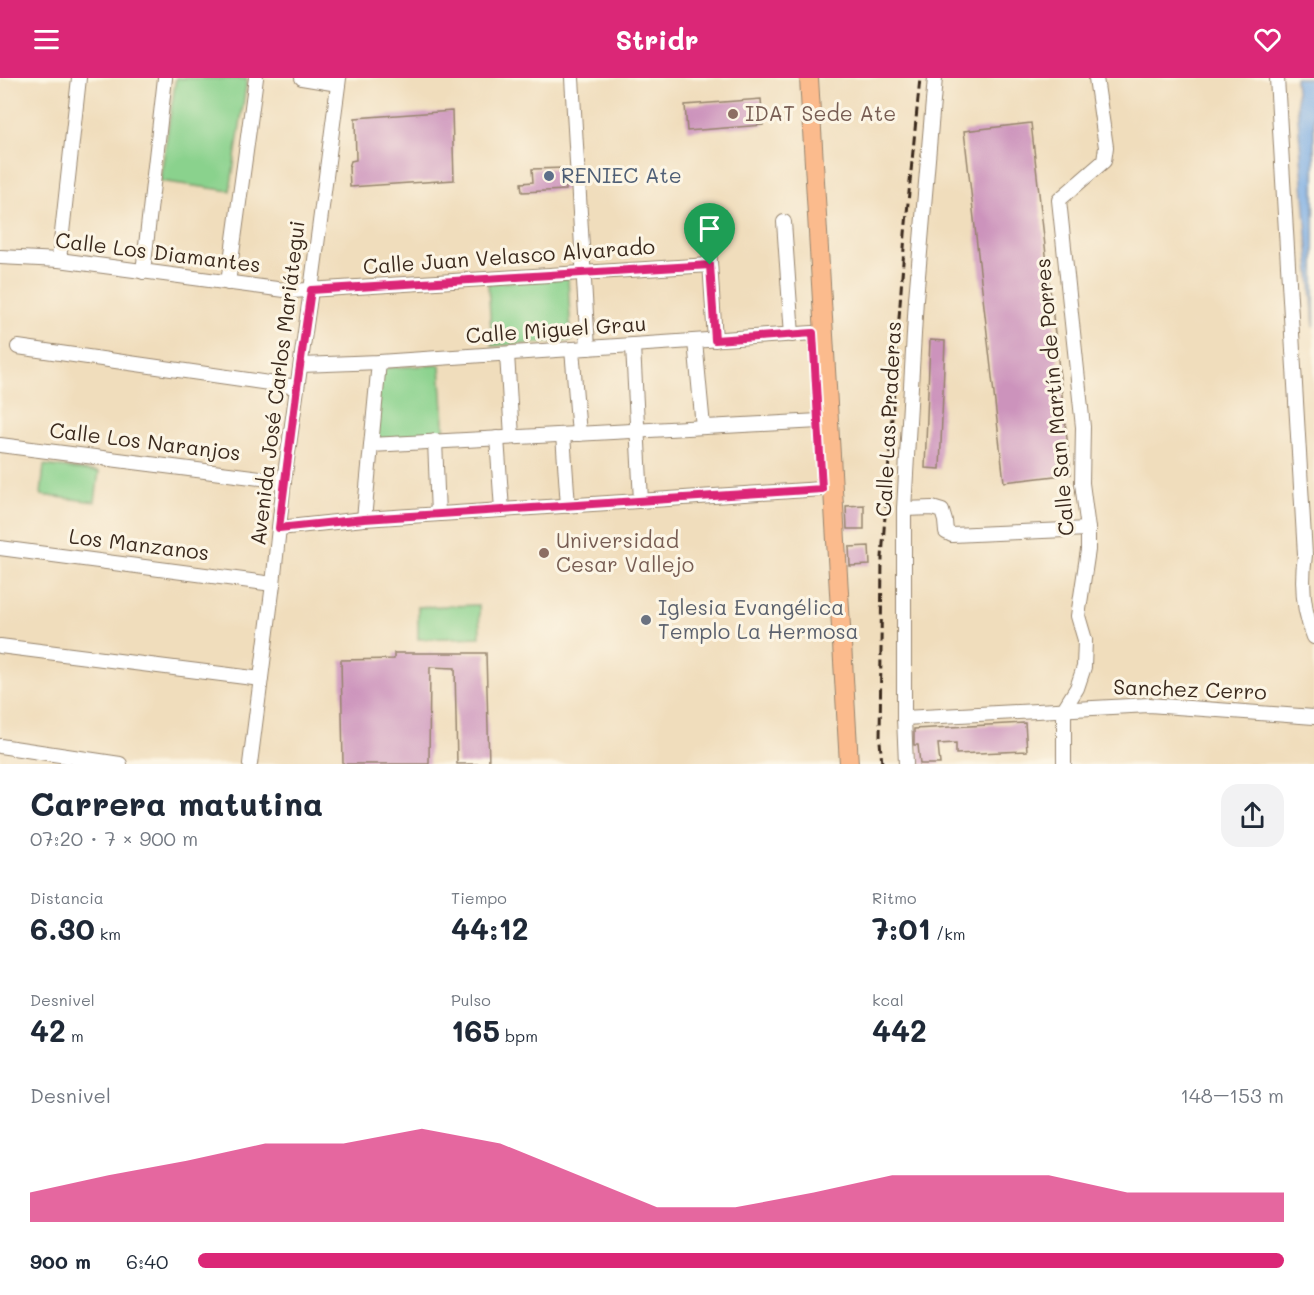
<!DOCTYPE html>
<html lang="es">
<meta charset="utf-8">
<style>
:root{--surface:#fff;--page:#f2f2f3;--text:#1f2937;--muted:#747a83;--accent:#db2777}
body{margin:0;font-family:Mali,sans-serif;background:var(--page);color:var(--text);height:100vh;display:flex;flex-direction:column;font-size:22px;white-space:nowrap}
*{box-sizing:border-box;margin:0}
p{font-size:20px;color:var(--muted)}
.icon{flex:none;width:33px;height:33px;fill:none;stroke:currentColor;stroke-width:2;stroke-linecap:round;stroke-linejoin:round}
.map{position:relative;height:686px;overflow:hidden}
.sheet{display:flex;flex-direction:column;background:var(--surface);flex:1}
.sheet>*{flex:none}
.pin{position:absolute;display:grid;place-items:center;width:51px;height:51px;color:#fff;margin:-62px -26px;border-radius:50% 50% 50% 0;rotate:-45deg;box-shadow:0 0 6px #0007}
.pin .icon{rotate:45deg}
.round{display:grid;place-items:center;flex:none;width:63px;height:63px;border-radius:18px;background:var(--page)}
.overview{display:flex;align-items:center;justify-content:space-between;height:102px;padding:0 30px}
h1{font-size:33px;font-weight:800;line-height:45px}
.figures{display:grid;grid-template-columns:repeat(3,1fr);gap:9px;height:102px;padding:6px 30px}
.figures div{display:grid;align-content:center}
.figures b{font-size:30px;font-weight:800}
.figures small{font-size:16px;font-weight:400}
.figures p{font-size:16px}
.chart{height:168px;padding:12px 30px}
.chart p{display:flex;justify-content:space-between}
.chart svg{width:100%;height:108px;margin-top:6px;fill:var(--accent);opacity:.7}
ul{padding:0 30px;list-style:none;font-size:20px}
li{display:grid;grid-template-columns:96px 72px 1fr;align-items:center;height:45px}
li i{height:15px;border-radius:8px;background:var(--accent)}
header{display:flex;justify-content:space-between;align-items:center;height:78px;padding:0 30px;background:var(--accent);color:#fff;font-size:27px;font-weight:800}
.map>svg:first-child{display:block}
</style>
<header><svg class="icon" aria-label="menu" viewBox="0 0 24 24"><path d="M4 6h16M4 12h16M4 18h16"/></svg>Stridr<svg class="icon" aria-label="heart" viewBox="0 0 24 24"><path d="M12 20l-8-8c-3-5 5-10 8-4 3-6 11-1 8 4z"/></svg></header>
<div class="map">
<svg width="1314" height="686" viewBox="0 0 1314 686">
<rect width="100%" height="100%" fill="#fcf5e5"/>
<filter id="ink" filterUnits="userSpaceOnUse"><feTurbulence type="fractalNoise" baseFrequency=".0167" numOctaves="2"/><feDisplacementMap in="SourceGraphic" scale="12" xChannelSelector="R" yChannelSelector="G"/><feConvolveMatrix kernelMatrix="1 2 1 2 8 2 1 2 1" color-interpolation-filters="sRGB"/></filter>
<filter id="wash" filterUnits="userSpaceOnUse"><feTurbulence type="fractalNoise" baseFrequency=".008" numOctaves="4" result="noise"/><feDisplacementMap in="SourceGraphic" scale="24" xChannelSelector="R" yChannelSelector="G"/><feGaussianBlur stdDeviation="1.35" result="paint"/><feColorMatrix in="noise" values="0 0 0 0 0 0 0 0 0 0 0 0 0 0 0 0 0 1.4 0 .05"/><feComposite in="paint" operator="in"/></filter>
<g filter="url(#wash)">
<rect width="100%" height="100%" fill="#f0ddbc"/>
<g fill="#8ad28d" stroke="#627e56" stroke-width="1.5">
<path d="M 176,0 L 247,1 L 230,113 L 160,103 Z"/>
<path d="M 568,200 L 571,263 L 492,268 L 488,205 Z"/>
<path d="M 440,287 L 445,360 L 374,364 L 380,290 Z"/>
<path d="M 44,387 L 99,394 L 95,424 L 41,417 Z"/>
<path d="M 479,527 L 480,559 L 418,561 L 418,529 Z"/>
</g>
<path fill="#78abe4" stroke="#5a6a81" stroke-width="1.5" d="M 1295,0 L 1314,0 L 1314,249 Z"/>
<g id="blocks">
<g fill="#cc93bc">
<path d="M 761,21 L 763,47 L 687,53 L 685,27 Z"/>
<path d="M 452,33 L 454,102 L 350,109 L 349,89 L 351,83 L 356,82 L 355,40 Z"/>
<path d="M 1031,45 L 1071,396 L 1004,404 L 964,53 Z"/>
<path d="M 565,90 L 566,112 L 522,114 L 521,105 L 533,104 L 532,91 Z"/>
<path d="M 930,262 L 945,263 L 940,391 L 925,390 Z"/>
<path d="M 864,427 L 864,451 L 847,451 L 846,428 Z"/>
<path d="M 869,468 L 870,487 L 850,488 L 849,469 Z"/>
<path d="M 394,575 L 486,575 L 489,686 L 457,686 L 455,590 L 430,589 L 429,686 L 343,686 L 341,582 L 394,581 Z"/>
<path d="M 1025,645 L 1027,673 L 956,676 L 956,665 L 938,666 L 940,686 L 920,686 L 918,667 L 914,667 L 914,651 Z"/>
</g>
</g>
</g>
<g filter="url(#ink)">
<use href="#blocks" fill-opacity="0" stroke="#96846d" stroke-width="1.5"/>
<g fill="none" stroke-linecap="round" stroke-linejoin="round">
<g stroke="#96846d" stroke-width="16">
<g id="minor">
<path d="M 302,0 L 338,6"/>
<path d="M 572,0 L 588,270"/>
<path d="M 1277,0 L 1305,477 C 1301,505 1303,533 1314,559"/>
<path d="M 784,144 L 792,257"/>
<path d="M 708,152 L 715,262"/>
<path d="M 0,179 L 59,182 L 292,213 L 710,187"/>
<path d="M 59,182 L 79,0"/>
<path d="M 143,194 L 165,0"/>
<path d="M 228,205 L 256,0"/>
<path d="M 695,263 L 703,349"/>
<path d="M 633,268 L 641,423"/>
<path d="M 18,269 L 297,309"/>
<path d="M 572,271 L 579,356"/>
<path d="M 507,276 L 512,359"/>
<path d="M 301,287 L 379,284 L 813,255"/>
<path d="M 563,357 L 568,428"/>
<path d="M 497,360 L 502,432"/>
<path d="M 435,363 L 438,436"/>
<path d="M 0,367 L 284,403"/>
<path d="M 371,367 L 819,343"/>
<path d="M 904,431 L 932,430 L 942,433 L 945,443 L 946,454 L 952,457 L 1088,451"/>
<path d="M 364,441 L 379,284"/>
<path d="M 279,450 L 364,441 L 822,411"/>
<path d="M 0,470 L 273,506"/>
<path d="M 0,568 L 261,601"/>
<path d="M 904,640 L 1149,627 L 1314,639"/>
<path d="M 0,668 L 120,686"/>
<path d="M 250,686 L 273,506 L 284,403 L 311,212 L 339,0"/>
<path d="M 906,686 L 904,640 L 904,431 L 916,221 L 935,0"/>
<path d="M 1064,686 L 1064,631 L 1077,610 L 1084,589 L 1085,562 L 1078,538 L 1088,472 L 1088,451 L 1082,405 L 1083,349 L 1059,122 L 1104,83 L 1106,69 L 1096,0"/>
</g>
</g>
<g stroke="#96846d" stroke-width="20">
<path id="major" d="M 809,0 L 849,686"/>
</g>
<use href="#minor" stroke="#fff" stroke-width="14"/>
<use href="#major" stroke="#fbbb8d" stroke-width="18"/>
<path stroke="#3b2a1e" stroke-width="3" stroke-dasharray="9 4.5" stroke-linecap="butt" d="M 882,686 L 880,663 L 882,480 L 905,156 L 920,0"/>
</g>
</g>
<g fill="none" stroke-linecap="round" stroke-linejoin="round" filter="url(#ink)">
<g stroke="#fff" stroke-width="12">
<path id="route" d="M 710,187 L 715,262 L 813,255 L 822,411 L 364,441 L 279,450 L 297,309 L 311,212 Z"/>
</g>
<use href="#route" stroke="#db2777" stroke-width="8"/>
</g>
<g fill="#8d6e63" stroke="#fcf5e5" stroke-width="2">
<circle cx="733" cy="36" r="6"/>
<circle cx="544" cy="475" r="6"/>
</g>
<circle fill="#5c6f8a" stroke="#fcf5e5" stroke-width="2" cx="549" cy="98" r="6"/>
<circle fill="#6b7280" stroke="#fcf5e5" stroke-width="2" cx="646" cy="542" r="6"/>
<g text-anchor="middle" stroke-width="6" stroke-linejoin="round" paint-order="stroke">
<g font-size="21" fill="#785e54" stroke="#fcf5e5" text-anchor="start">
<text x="745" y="43">IDAT Sede Ate</text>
<text x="556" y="470">Universidad<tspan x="556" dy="24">Cesar Vallejo</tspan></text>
</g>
<g font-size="21" fill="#4e5e75" stroke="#fcf5e5" text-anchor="start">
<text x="561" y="105">RENIEC Ate</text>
</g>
<g font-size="21" fill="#3b2a1e" stroke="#fcf5e5">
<text transform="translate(158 175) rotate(7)" y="7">Calle Los Diamantes</text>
<text transform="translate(509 179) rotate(-4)" y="7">Calle Juan Velasco Alvarado</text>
<text transform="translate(556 252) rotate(-4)" y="7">Calle Miguel Grau</text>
<text transform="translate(278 305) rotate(-83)" y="7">Avenida José Carlos Mariátegui</text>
<text transform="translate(1055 319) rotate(-95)" y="7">Calle San Martín de Porres</text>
<text transform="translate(889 341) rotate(-87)" y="7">Calle Las Praderas</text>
<text transform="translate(145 364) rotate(7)" y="7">Calle Los Naranjos</text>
<text transform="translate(139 467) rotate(7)" y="7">Los Manzanos</text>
<text transform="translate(1190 612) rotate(2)" y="7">Sanchez Cerro</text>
</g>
<g font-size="21" fill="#5b616d" stroke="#fcf5e5" text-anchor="start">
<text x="658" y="537">Iglesia Evangélica<tspan x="658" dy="24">Templo La Hermosa</tspan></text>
</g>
</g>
</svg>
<div class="pin" style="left:710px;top:187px;background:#1e9e55"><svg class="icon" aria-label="arrive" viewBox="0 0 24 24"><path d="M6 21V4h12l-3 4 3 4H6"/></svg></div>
</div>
<section class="sheet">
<div class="overview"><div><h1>Carrera matutina</h1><p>07:20 · 7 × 900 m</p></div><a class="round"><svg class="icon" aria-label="share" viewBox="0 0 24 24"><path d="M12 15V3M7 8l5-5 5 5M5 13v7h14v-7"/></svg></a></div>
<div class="figures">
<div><p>Distancia</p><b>6.30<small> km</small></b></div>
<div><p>Tiempo</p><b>44:12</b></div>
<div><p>Ritmo</p><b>7:01<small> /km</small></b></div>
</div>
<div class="figures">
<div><p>Desnivel</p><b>42<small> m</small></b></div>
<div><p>Pulso</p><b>165<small> bpm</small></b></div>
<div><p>kcal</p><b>442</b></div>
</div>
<div class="chart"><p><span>Desnivel</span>148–153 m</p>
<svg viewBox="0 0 160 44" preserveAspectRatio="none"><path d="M0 44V32L10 25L20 19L30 12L40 12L50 6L60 12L70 25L80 38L90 38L100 32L110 25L120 25L130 25L140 32L150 32L160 32V44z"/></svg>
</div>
<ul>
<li><b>900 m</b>6:40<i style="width:100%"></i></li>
</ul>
</section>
